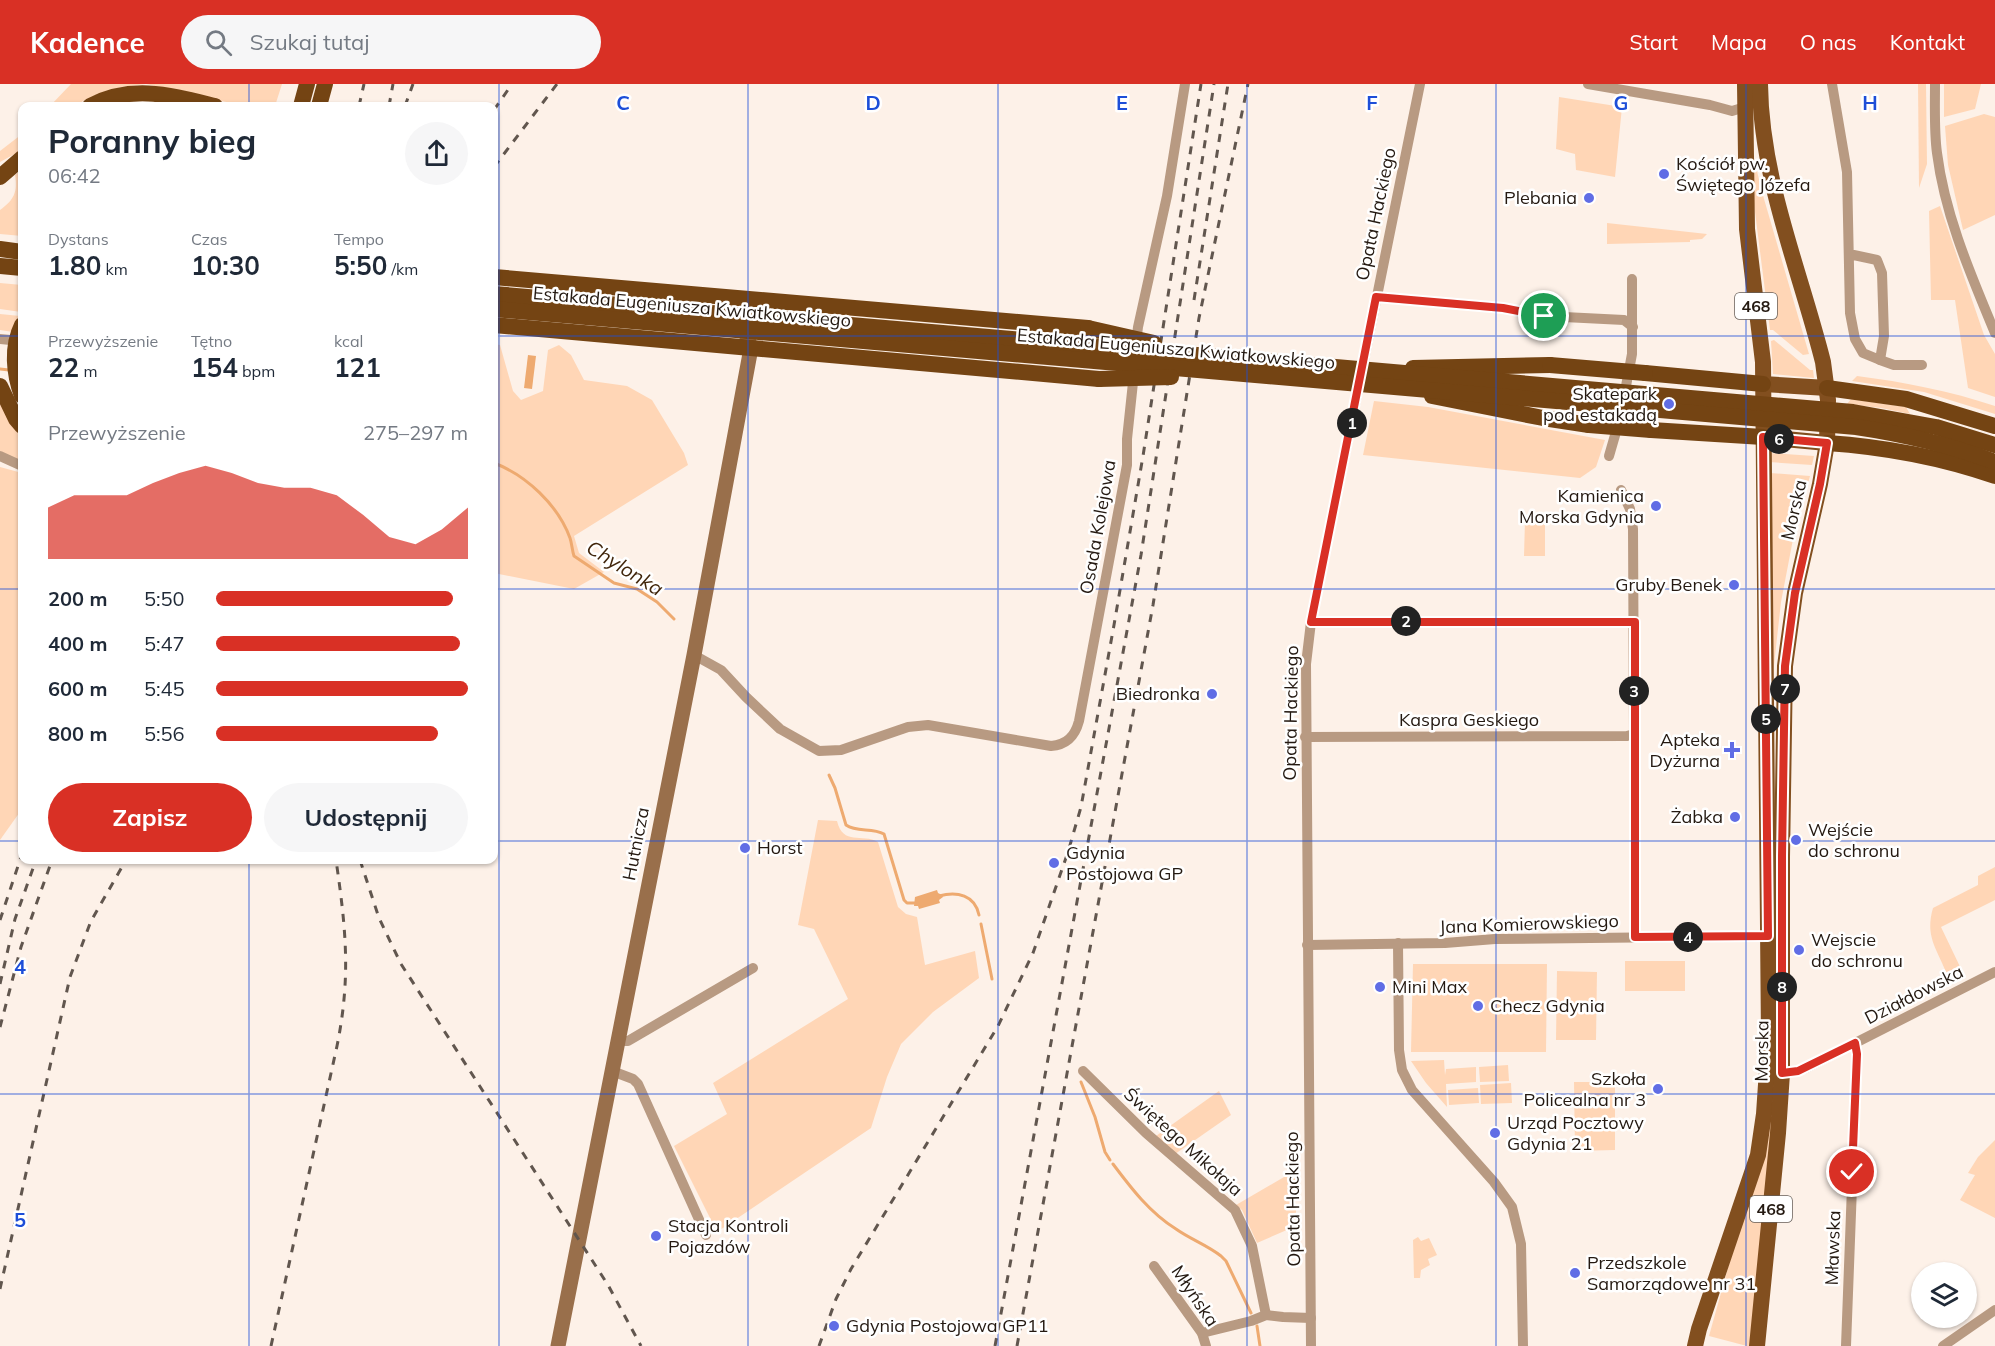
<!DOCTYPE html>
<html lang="pl">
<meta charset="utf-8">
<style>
:root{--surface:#fff;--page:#f6f6f7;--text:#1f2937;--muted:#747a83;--accent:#d93025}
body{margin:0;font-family:Mulish,sans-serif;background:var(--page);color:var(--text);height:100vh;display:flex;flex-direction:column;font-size:22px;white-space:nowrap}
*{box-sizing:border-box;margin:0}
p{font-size:20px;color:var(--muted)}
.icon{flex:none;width:33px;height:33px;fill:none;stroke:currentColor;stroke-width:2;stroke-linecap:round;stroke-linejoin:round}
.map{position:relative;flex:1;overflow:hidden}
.drawer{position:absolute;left:18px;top:18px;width:480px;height:762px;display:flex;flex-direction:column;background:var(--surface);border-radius:12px;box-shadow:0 2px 4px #0004}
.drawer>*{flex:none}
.tools{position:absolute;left:1911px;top:1178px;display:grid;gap:12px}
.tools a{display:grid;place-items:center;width:66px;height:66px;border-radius:50%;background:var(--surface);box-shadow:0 2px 4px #0004;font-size:30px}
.pin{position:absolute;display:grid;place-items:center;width:51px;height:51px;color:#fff;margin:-26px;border:3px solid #fff;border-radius:50%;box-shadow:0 2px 6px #0007}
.km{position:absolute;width:30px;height:30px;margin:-15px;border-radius:50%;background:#222;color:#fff;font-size:16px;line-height:30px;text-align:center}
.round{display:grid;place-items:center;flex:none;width:63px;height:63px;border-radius:32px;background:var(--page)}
.headline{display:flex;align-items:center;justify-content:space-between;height:102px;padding:0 30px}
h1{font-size:33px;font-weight:700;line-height:45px}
.metrics{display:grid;grid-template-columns:repeat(3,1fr);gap:9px;height:102px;padding:6px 30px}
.metrics div{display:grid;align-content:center}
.metrics b{font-size:26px;font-weight:700}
.metrics small{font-size:16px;font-weight:400}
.metrics p{font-size:16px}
.chart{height:168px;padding:12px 30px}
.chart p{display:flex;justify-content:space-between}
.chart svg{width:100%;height:108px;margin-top:6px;fill:var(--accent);opacity:.7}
.action{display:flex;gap:12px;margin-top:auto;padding:12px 30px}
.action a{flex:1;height:69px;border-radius:36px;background:var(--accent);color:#fff;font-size:24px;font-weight:700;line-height:69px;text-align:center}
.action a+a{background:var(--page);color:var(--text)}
ul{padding:0 30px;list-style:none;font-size:20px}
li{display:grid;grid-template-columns:96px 72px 1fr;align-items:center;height:45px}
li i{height:15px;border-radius:8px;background:var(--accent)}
header{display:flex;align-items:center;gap:36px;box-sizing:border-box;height:84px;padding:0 30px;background:var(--accent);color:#fff}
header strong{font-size:28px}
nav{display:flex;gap:33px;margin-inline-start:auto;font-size:21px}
.search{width:420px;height:54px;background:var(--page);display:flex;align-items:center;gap:15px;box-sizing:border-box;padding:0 21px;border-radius:33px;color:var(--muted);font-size:22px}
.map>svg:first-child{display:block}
</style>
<header>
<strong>Kadence</strong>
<div class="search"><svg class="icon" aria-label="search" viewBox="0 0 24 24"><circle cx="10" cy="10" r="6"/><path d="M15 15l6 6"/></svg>Szukaj tutaj</div>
<nav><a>Start</a><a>Mapa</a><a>O nas</a><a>Kontakt</a></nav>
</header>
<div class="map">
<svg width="1995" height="1262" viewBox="0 0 1995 1262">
<rect width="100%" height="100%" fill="#fdf1e8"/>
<g fill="#ffd6b6">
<path d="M 71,0 L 282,0 L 275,22 L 244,22 L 146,0 L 122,3 L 101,9 L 83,17 L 76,22 L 50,22 Z"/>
<path d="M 1918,0 L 1926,0 L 1927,80 L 1919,104 Z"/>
<path d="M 1944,0 L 1981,0 L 1975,25 L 1944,33 Z"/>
<path d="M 1559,13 L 1622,23 L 1615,93 L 1576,86 L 1575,70 L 1556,65 Z"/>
<path d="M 1984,30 L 1995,33 L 1995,131 L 1963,146 L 1948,81 L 1945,42 Z"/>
<path d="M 22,50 L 22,66 L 0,78 L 0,67 Z"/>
<path d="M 1753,70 L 1762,108 L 1809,270 L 1803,271 L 1773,246 L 1770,246 L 1754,120 Z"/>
<path d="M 22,85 L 22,152 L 0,150 L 0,126 C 14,116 18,108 15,91 Z"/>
<path d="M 1940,122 L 1984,251 L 1995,270 L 1995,313 L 1968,304 L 1955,216 L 1931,216 L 1929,127 Z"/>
<path d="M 1607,139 L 1707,150 L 1702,155 L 1690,156 L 1690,158 L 1607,160 Z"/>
<path d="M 0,199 L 22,201 L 21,228 L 0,225 Z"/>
<path d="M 0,230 L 20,232 L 13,248 L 0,246 Z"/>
<path d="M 1774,256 L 1810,286 L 1813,286 L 1814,294 L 1773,290 L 1771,257 Z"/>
<path d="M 494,260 L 500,261 L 513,307 L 521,316 L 543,307 L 548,266 L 559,261 L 571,271 L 584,296 L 627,302 L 652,316 L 684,369 L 688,381 L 574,452 L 579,469 L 604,488 L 574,505 L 494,489 Z"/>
<path d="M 1857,292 C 1904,298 1950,307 1995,322 L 1995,330 L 1924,308 L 1852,297 Z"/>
<path d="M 1851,315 L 1906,323 L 1910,330 L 1881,324 L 1847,320 Z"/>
<path d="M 1374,317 L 1428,323 L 1605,356 L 1596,383 L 1580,394 L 1363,371 Z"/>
<path d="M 0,318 L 22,351 L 22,377 L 0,368 Z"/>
<path d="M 1769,369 L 1814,372 L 1812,381 L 1769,378 Z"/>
<path d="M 0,383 L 22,389 L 22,725 L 0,756 Z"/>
<path d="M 1770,389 L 1810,392 L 1794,450 L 1781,518 L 1773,590 Z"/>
<path d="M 1525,436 L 1545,436 L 1545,472 L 1524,472 Z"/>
<path d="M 818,736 L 837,737 C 843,762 862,749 878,758 L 898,823 L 906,830 L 917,833 L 925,881 L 975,867 L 979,894 L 933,928 L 901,960 L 887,993 L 871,1044 L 717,1148 L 674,1062 L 727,1030 L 713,999 L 848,915 L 814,845 L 798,841 Z"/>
<path d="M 1995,783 L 1995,816 L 1941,843 L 1964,891 L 1946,888 C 1936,863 1925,852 1933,824 L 1978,801 L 1978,792 Z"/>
<rect x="1625" y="877" width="60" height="30"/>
<path d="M 1413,880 L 1547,880 L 1546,968 L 1411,968 Z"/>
<path d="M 1557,887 L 1597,888 L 1596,956 L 1556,956 Z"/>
<path d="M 1444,976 L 1445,991 L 1446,985 L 1476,983 L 1476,998 L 1446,1000 L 1447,1023 L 1426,999 L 1411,977 Z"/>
<path d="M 1508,981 L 1509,997 L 1480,998 L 1479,983 Z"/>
<path d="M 1574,998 L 1615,998 L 1615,1066 L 1575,1067 Z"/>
<path d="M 1511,999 L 1512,1019 L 1481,1020 L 1480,1001 Z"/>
<path d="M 1478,1004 L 1479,1019 L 1449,1021 L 1448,1006 Z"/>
<path d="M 1219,1007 L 1231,1031 L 1175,1070 L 1156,1052 Z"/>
<path d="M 1770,1033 L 1774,1033 L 1750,1262 L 1747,1262 L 1709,1252 Z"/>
<path d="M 1995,1056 L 1995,1134 L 1960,1116 L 1975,1091 L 1968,1089 L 1978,1073 Z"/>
<path d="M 1296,1086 L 1296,1142 L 1257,1159 L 1242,1126 L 1236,1121 Z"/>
<path d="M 1418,1153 L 1421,1157 L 1429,1154 L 1437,1171 L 1428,1175 L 1430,1181 L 1421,1186 L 1420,1194 L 1414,1194 L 1413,1156 Z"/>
</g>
<g fill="#eeaa70">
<path d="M 528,271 L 536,272 L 532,305 L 524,304 Z"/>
<path d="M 937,806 L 938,809 L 942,811 L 943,813 L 939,816 L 940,819 L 919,825 L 918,822 L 914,822 L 915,813 Z"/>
</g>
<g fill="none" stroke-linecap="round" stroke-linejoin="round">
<g stroke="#eeaa70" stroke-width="3">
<path d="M 0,285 L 9,286"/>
<path d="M 494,379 C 526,391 558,421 570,454 C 572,460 572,466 574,472 L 614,499 L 637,505 L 657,518 L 674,535"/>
<path d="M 829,691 L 835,704 L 846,741 C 857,749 872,743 884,750 L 904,816 L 907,819 L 915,819"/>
<path d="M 939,812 C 957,807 975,811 979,831"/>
<path d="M 981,840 L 992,895"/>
<path d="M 1081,998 L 1095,1033 L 1105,1068 L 1110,1076"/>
<path d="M 1113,1080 C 1131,1104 1150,1129 1176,1145 C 1190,1155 1207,1161 1221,1172 L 1226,1177 L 1251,1229"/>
<path d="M 1257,1242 L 1260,1262"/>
</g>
<g stroke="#b89a82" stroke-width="10">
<path d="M 1588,0 L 1710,21 L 1732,27 L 1745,23"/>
<path d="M 1832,0 L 1847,88 L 1850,229 L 1855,255 L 1863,269 L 1880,276 L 1884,252 L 1882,189 L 1877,176 L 1849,170"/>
<path d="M 1935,0 C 1935,23 1934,47 1937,69 C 1945,132 1971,191 1995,249"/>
<path d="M 1376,213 L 1503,224 L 1544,232 L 1624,236 L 1633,243"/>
<path d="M 0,255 L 21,257"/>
<path d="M 1136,259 L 1138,243 L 1167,112 L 1185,0"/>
<path d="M 1880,276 L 1894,281 L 1922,281"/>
<path d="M 0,372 L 22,382"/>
<path d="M 1609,372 L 1620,334 L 1632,270 L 1632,195"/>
<path d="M 1621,406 L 1630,425 L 1633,445 L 1635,853"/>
<path d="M 1311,538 L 1635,538"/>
<path d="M 694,571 L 721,586 L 746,613 L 780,645 L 819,667 L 841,666 L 908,643 L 928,641 L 1051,662 C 1067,661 1075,652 1079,637 L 1127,381 L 1127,355 L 1134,289"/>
<path d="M 1305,653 L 1627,652 L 1634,650"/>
<path d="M 1398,859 L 1399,966 L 1402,986 L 1412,1006 L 1494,1098 L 1512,1123 L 1521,1160 L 1523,1262"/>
<path d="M 1307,861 L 1445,859 L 1495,855 L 1768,852"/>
<path d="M 617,957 L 628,957 L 753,884"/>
<path d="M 612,987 L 633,995 L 638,1000 L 706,1151"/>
<path d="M 1083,987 L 1146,1049 L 1235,1126 L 1252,1162 L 1266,1231"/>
<path d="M 1782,989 L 1798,987 L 1806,984 L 1995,888"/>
<path d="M 1154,1182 L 1202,1249 L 1206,1262"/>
<path d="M 1202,1249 L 1251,1237 L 1266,1231 L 1283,1233 L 1311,1234"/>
<path d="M 1311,1262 L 1306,580 L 1311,538 L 1420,0"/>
<path d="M 1846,1262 L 1857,970 L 1855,959"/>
<path d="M 1943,1262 L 1995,1226"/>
</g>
<path stroke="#996f4b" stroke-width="15" d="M 558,1262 L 694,571 L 743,307 L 751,264 L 746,250 L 747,239 L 758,216"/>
<g stroke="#824f1f" stroke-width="16">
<path d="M 1763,300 L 1827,304"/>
<path d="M 1763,353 L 1827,359"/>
<path d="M 1695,1262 L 1699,1245 L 1758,1071 L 1764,1030 L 1769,956 L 1763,278 L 1747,145 L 1745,0"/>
<path d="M 1757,1262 L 1778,1049 L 1782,989 L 1782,773 L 1785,582 L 1795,509 L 1820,400 L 1827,359 L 1828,316 L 1823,278 C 1800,186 1761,96 1760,0"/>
</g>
<g stroke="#744413" stroke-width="16">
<path d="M 90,22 C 132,0 170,11 215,22"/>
<path d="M 301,22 L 307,0"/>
<path d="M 319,22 L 325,0"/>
<path d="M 0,93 L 22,74"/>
<path d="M 0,165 L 22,168"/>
<path d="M 0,182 L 22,184"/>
<path d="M 494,193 L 1088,244"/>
<path d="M 494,241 L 1099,295"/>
<path d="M 1413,284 L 1550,281"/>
<path d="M 1645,289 L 1763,300"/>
<path d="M 0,302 L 16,335 L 22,342"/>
<path d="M 1827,304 L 1906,315 L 1995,342"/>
<path d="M 1432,312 L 1543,334 L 1589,341"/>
<path d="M 1651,346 L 1763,353"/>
<path d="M 1827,359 C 1886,363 1940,373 1995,392"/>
</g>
<g stroke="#61564e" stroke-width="3" stroke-dasharray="8 8" stroke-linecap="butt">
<path d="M 359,22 L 364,0"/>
<path d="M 389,22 L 393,0"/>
<path d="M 405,22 L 413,0"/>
<path d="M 494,26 L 512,0"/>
<path d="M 494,83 L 557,0"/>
<path d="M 1194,216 L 1228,0"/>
<path d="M 360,776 L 379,834 L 401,880 L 608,1201 L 641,1262"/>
<path d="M 0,836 L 22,770"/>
<path d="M 0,900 L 15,835 L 36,776"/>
<path d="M 0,943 L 21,863 L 52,776"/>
<path d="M 0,1205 L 70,893 L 91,837 L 126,776"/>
<path d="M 271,1262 L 337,962 C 351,893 346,845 336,776"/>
<path d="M 819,1262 L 836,1215 L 851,1185 L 998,942 L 1033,869 L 1068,768 L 1081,723 L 1114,541 L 1143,372 L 1201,0"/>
<path d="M 995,1262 L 1141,471 L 1214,0"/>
<path d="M 1017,1262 L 1153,521 L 1199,234 L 1248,0"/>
</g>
<g stroke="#744413" stroke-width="16">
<path d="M 494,210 L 1853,328 L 1936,343 L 1995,361"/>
<path d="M 494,225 L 1856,343 C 1904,350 1950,361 1995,378"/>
<path d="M 22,241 C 11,263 14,290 22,312"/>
<path d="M 1088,244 L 1154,259"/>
<path d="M 1550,281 L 1645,289"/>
<path d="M 1099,295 L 1171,293"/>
<path d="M 1589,341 L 1651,346"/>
</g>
</g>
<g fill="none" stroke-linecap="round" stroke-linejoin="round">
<g stroke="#fff" stroke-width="12">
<path id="route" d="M 1544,232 L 1503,224 L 1376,213 L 1311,538 L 1635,538 L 1635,853 L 1768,852 L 1763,353 L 1827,359 L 1820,400 L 1795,509 L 1785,582 L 1782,772 L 1782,989 L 1798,987 L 1855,959 L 1857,970 L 1852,1088"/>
</g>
<use href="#route" stroke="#d93025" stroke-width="8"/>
</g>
<path fill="none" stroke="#1d4ed8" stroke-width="1.5" stroke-opacity="0.55" d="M 249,0 L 249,22M 499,0 L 499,1262M 748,0 L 748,1262M 998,0 L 998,1262M 1247,0 L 1247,1262M 1496,0 L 1496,1262M 1746,0 L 1746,1262M 0,252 L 22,252M 494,252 L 1995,252M 0,505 L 22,505M 494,505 L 1995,505M 0,757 L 22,757M 494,757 L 1995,757M 249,776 L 249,1262M 0,1010 L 1995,1010"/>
<g fill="#606de5" stroke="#fff" stroke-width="2">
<circle cx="1664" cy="90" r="6"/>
<circle cx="1589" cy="114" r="6"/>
<circle cx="1669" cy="320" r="6"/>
<circle cx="1656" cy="422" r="6"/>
<circle cx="1734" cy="501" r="6"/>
<circle cx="1212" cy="610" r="6"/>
<path d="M1729 657h6v6h6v6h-6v6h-6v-6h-6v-6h6z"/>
<circle cx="1735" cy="733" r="6"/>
<circle cx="1796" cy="756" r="6"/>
<circle cx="745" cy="764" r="6"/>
<circle cx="1054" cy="779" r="6"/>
<circle cx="1799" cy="866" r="6"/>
<circle cx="1380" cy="903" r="6"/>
<circle cx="1478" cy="922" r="6"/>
<circle cx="1658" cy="1005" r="6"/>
<circle cx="1495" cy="1049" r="6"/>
<circle cx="656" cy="1152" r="6"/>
<circle cx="1575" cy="1189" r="6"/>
<circle cx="834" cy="1242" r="6"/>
</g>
<g text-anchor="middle" stroke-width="5" stroke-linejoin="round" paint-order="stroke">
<g fill="#fff" stroke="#665e58" stroke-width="1.5">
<rect x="1735" y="209" width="42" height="26" rx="4.5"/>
<rect x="1750" y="1112" width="42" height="26" rx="4.5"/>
</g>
<g font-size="16" font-weight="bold" fill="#241911">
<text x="1756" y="228">468</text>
<text x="1771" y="1131">468</text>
</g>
<g font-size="18" fill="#241911" stroke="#fff" text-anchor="start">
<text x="1676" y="86">Kościół pw.<tspan x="1676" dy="21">Świętego Józefa</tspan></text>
<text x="1577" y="120" text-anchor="end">Plebania</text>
<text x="1657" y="316" text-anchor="end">Skatepark<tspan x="1657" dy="21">pod estakadą</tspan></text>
<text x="1644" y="418" text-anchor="end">Kamienica<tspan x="1644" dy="21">Morska Gdynia</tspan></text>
<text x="1722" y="507" text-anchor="end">Gruby Benek</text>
<text x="1200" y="616" text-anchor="end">Biedronka</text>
<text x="1720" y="662" text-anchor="end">Apteka<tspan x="1720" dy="21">Dyżurna</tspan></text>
<text x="1723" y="739" text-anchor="end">Żabka</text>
<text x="1808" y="752">Wejście<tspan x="1808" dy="21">do schronu</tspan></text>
<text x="757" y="770">Horst</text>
<text x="1066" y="775">Gdynia<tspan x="1066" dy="21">Postojowa GP</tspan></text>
<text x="1811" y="862">Wejscie<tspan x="1811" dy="21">do schronu</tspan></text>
<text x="1392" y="909">Mini Max</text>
<text x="1490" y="928">Checz Gdynia</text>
<text x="1646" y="1001" text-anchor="end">Szkoła<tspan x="1646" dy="21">Policealna nr 3</tspan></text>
<text x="1507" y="1045">Urząd Pocztowy<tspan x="1507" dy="21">Gdynia 21</tspan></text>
<text x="668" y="1148">Stacja Kontroli<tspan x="668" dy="21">Pojazdów</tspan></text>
<text x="1587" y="1185">Przedszkole<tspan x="1587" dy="21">Samorządowe nr 31</tspan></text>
<text x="846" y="1248">Gdynia Postojowa GP11</text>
</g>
<g font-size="18" fill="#241911" stroke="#fff">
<text transform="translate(1376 130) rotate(-78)" y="6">Opata Hackiego</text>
<text transform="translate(692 223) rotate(5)" y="6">Estakada Eugeniusza Kwiatkowskiego</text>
<text transform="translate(1176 265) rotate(5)" y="6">Estakada Eugeniusza Kwiatkowskiego</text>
<text transform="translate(1794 426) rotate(-77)" y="6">Morska</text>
<text transform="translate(1098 443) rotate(-80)" y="6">Osada Kolejowa</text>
<text transform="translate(1291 629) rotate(-89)" y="6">Opata Hackiego</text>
<text x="1469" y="642">Kaspra Geskiego</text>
<text transform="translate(636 760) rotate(-79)" y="6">Hutnicza</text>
<text transform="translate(1529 840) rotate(-2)" y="6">Jana Komierowskiego</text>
<text transform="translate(1914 911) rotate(-27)" y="6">Działdowska</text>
<text transform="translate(1762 967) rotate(-89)" y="6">Morska</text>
<text transform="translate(1183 1058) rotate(42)" y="6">Świętego Mikołaja</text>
<text transform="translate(1293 1115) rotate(-91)" y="6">Opata Hackiego</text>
<text transform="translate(1833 1164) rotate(-88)" y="6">Mławska</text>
<text transform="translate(1195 1212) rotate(56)" y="6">Młyńska</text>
</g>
<g font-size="20" font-style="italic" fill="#41260c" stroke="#fff">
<text transform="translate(625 484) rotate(32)" y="7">Chylonka</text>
</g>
</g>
<g font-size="20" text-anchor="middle" font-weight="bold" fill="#1d4ed8" stroke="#fff" stroke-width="5" stroke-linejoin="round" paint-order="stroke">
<text x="623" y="26">C</text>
<text x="873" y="26">D</text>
<text x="1122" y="26">E</text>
<text x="1372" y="26">F</text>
<text x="1621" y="26">G</text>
<text x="1870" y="26">H</text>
<text x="20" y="890">4</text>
<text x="20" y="1143">5</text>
</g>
</svg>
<div class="tools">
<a><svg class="icon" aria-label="layers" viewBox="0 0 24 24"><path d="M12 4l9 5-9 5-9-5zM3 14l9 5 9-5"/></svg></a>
</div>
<div class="pin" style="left:1544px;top:232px;background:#1e9e55"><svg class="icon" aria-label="arrive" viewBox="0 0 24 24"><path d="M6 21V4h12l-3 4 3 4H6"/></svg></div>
<div class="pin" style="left:1852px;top:1088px;background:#d93025"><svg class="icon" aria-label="check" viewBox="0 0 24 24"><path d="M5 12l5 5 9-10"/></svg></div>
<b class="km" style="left:1352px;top:339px">1</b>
<b class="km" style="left:1406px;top:537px">2</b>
<b class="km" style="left:1634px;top:607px">3</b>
<b class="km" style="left:1688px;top:853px">4</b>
<b class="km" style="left:1766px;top:635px">5</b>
<b class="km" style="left:1779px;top:355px">6</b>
<b class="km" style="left:1785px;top:605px">7</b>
<b class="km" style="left:1782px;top:903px">8</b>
<section class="drawer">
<div class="headline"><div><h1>Poranny bieg</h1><p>06:42</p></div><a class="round"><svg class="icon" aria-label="share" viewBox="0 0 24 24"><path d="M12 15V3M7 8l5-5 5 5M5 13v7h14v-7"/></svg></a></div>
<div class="metrics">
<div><p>Dystans</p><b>1.80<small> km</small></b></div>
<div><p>Czas</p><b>10:30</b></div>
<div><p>Tempo</p><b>5:50<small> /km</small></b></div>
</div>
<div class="metrics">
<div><p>Przewyższenie</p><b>22<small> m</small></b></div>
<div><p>Tętno</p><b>154<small> bpm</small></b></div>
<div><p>kcal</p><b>121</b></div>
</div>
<div class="chart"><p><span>Przewyższenie</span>275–297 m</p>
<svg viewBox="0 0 160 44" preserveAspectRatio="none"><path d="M0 44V23L10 18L20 18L30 18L40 13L50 9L60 6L70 9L80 13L90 15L100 15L110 18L120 26L130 35L140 38L150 32L160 23V44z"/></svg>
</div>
<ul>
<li><b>200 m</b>5:50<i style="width:94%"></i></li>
<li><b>400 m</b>5:47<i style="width:97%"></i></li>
<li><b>600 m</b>5:45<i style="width:100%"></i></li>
<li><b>800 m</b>5:56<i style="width:88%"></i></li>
</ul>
<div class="action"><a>Zapisz</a><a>Udostępnij</a></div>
</section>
</div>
